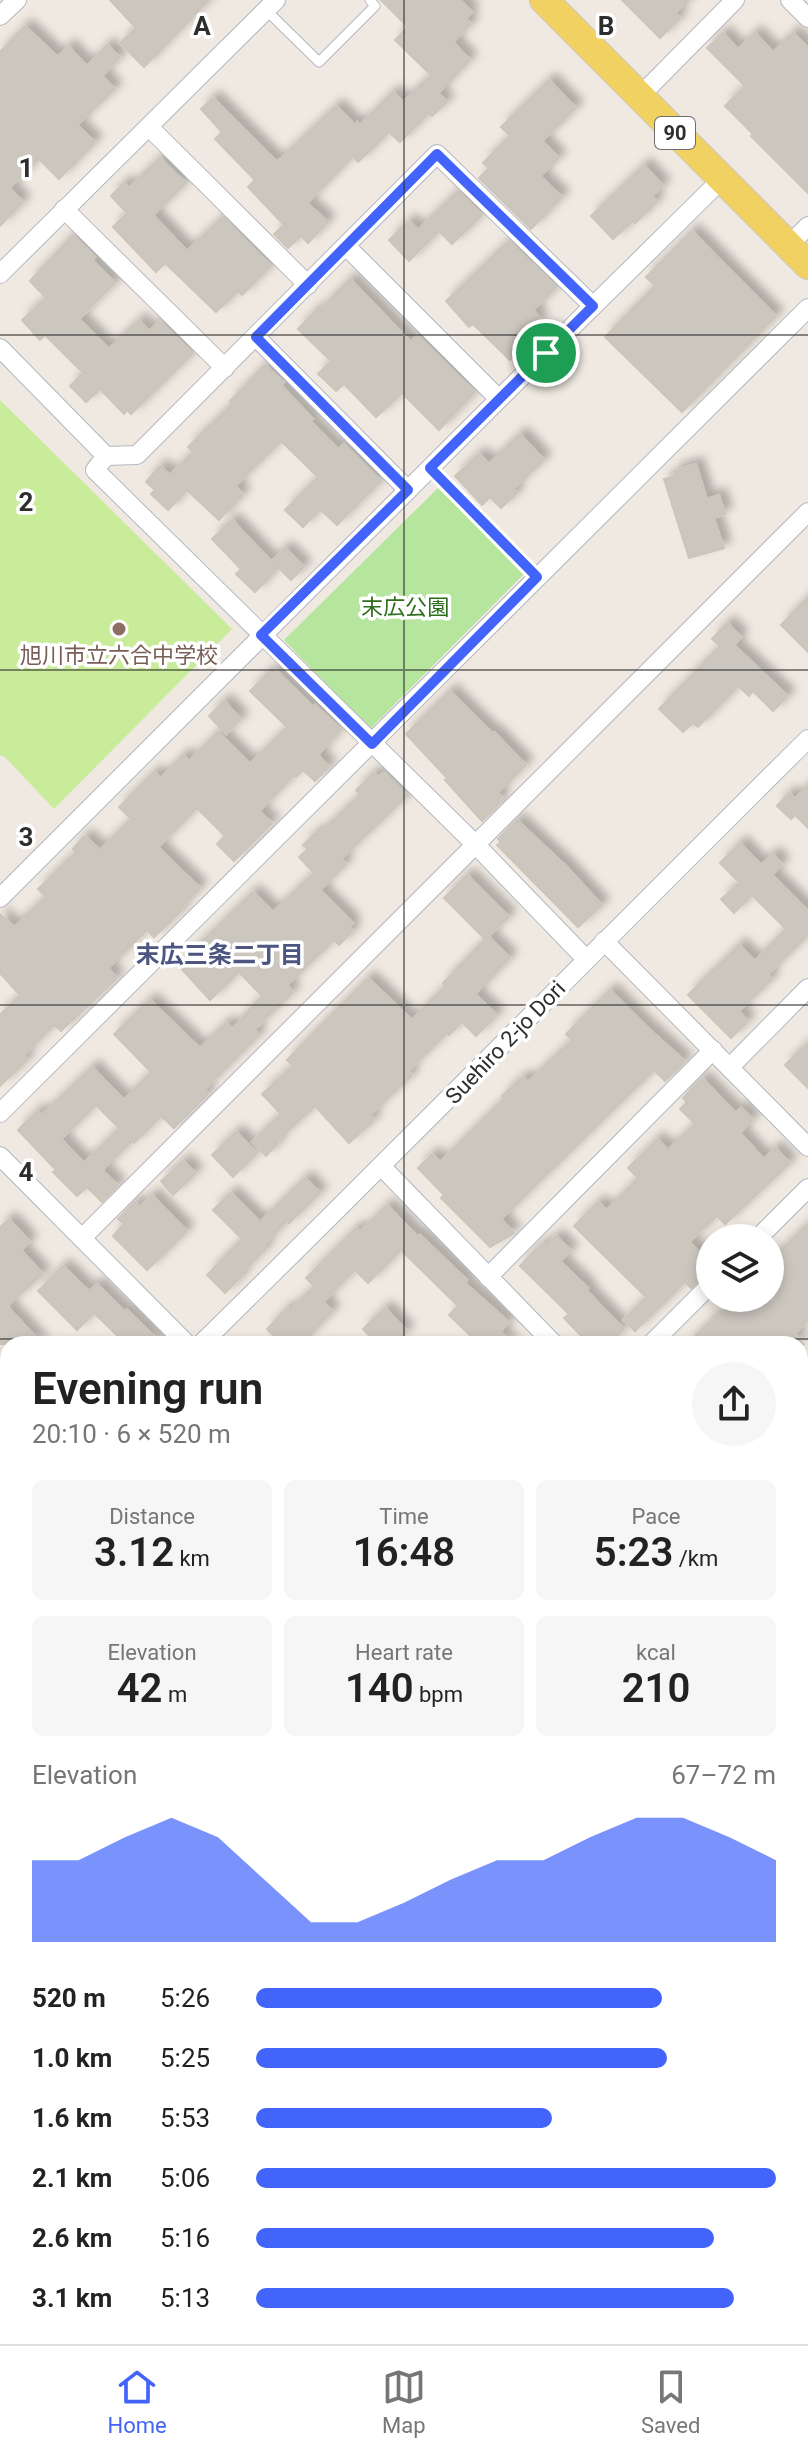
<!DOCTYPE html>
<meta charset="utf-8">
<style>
:root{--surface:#fff;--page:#f6f6f6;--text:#222;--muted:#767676;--line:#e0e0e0;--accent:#4264fb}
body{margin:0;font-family:Roboto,"Noto Sans JP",sans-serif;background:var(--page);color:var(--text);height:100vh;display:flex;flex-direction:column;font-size:30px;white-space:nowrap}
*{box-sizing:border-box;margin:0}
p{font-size:26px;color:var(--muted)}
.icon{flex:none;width:44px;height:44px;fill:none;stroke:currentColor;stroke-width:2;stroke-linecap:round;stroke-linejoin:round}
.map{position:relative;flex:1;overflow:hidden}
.details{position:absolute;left:0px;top:1336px;width:808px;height:1008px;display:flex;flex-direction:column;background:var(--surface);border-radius:24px 24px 0 0;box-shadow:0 4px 12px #0003}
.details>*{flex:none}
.fabs{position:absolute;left:696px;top:1224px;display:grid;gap:16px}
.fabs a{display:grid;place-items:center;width:88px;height:88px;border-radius:50%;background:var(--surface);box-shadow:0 4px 12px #0003;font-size:40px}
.pin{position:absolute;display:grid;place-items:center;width:68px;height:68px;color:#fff;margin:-34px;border:4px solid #fff;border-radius:50%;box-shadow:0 2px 8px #0007}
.round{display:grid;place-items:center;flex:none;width:84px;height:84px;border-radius:42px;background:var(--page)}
.headline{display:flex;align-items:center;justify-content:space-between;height:136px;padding:0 32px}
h1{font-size:44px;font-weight:600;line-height:60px}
.figures{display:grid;grid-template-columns:repeat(3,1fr);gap:12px;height:136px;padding:8px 32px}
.figures div{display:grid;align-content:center;border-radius:12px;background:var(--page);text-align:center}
.figures b{font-size:40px;font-weight:600}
.figures small{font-size:22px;font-weight:400}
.figures p{font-size:22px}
.chart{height:224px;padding:16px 32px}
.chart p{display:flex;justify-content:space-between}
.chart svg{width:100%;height:144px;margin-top:8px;fill:var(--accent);opacity:.7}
ul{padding:0 32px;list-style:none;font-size:26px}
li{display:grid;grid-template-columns:128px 96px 1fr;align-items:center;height:60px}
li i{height:20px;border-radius:10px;background:var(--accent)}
.dock{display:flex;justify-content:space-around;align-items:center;height:112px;border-top:2px solid var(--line);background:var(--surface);font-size:22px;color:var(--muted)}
.dock a{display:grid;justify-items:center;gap:4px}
.dock .current{color:var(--accent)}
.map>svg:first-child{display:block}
</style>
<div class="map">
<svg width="808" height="2344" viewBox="0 0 808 2344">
<defs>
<filter id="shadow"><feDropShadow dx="7" dy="-7" stdDeviation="4" flood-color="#0004"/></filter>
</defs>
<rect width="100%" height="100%" fill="#efe9e1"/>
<path fill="#f0e6d1" d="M 808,2036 L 808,2344 L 697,2344 L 690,2336 L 800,2336 L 800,2044 Z"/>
<path fill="#b6e59e" d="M 438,488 L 525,573 L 370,729 L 284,640 Z"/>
<g fill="#c9ec9a">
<path d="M 0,400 L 232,629 L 54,809 L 5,757 L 0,755 Z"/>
<path d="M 800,2057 L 808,2057 L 808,2310 L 800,2318 Z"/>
<path d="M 705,2336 L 782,2336 L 774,2344 L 713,2344 Z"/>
</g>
<g fill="#cbc7bf" stroke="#cbc5ba" stroke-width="2" fill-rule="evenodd" filter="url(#shadow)">
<path d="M 110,0 L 209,0 L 144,67 L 120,43 L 136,28 Z"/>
<path d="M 381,0 L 460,0 L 472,12 L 466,18 L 471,24 L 453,42 L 470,60 L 438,93 L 447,102 L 432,116 L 429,113 L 400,142 L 389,132 L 358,162 L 353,156 L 307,203 L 328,222 L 308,243 L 301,236 L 288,248 L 274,234 L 284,225 L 248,187 L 255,180 L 215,139 L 222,132 L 201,109 L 213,98 L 277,162 L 336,106 L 355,125 L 357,122 L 360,125 L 393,92 L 403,102 L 431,75 L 395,40 L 408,27 Z"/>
<path d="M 622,0 L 689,0 L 675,13 L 680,18 L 660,38 Z"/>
<path d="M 25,26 L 58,57 L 68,46 L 87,66 L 107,45 L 120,57 L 102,76 L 115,89 L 77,125 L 95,142 L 59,179 L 39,159 L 9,188 L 23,202 L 0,226 L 0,52 Z"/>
<path d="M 723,33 L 738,49 L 755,33 L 773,52 L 793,33 L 808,48 L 808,193 L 751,136 L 753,134 L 725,106 L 745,86 L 707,48 Z"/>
<path d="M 549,80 L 576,108 L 542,141 L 559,158 L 540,176 L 562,197 L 531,229 L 479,178 L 489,168 L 483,163 L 510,136 L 501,127 Z"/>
<path d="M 160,158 L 186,183 L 153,215 L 187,251 L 223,217 L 271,266 L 242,295 L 238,291 L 216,312 L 165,263 L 156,272 L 113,227 L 127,213 L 111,196 L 124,183 L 129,188 Z"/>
<path d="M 644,165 L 663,186 L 652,196 L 657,202 L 635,223 L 633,221 L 613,239 L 591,216 Z"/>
<path d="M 458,191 L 482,215 L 452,244 L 439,231 L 409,261 L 389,240 L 409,221 L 418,230 Z"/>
<path d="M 692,231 L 776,316 L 682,412 L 605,337 L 655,286 L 646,277 Z"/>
<path d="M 73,235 L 95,257 L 92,260 L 115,283 L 79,319 L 109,349 L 139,320 L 149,331 L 160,321 L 193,353 L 131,414 L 127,410 L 124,414 L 100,389 L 86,402 L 70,386 L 83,373 L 45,335 L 40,340 L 22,320 L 46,298 L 30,281 Z"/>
<path d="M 509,241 L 557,287 L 533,310 L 541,319 L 524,336 L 529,341 L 510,360 L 473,324 L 469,327 L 446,301 Z"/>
<path d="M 350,279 L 411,342 L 417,335 L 475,392 L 439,430 L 402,393 L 376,417 L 344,384 L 336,391 L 318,374 L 331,361 L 298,329 L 315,311 L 317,313 Z"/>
<path d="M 265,365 L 284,382 L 281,385 L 313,419 L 310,421 L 338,449 L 344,444 L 381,481 L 337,525 L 320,509 L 303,527 L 285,510 L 318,477 L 281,441 L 235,486 L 243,494 L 219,520 L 187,490 L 168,510 L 151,494 L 155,490 L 146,482 L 160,466 L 170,475 L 193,452 L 188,447 L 232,404 L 230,401 Z"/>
<path d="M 520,434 L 544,460 L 513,489 L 517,493 L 501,508 L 490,497 L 482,505 L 455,476 L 479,454 L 489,464 Z"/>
<path d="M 696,464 L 707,499 L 719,495 L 725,514 L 714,518 L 724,548 L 689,558 L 664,479 L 676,476 L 674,471 Z"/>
<path d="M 232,520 L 278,568 L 255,592 L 236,574 L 241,569 L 212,539 Z"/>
<path d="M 285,548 L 304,567 L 291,580 L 272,561 Z"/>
<path d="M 808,597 L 808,652 L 781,625 Z"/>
<path d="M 727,623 L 741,637 L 734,645 L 788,696 L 773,711 L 753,691 L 749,696 L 738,686 L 698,727 L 693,723 L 683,732 L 659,709 L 720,646 L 712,639 Z"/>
<path d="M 276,670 L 313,707 L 315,705 L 341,729 L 318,755 L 329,767 L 315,781 L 303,770 L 296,777 L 294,775 L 259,811 L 272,823 L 234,861 L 217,844 L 225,836 L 197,808 L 158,847 L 200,888 L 179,910 L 181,911 L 154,937 L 147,930 L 108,968 L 117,978 L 61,1031 L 54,1025 L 23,1056 L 27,1060 L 0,1086 L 0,1015 L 20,995 L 0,973 L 0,914 L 14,927 L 46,897 L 38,889 L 76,852 L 73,849 L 85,836 L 100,850 L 131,819 L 119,807 L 154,772 L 161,778 L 183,755 L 189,761 L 218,732 L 250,764 L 287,727 L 250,691 L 269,672 L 272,675 Z"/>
<path d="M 450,691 L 492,733 L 494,732 L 526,765 L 498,792 L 502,797 L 498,801 L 500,803 L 482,821 L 445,780 L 447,778 L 406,734 Z"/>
<path d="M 224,701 L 241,719 L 226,734 L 209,716 Z"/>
<path d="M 384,772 L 408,795 L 341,859 L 346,864 L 320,890 L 353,923 L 349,927 L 353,931 L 339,945 L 334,940 L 287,985 L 293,992 L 254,1030 L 259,1035 L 204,1090 L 208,1094 L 174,1128 L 161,1116 L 134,1143 L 132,1141 L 102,1170 L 118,1185 L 102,1202 L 87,1187 L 77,1196 L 53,1172 L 56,1170 L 18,1130 L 37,1111 L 42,1115 L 92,1067 L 124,1100 L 151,1072 L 114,1034 L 150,1000 L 200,1048 L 226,1023 L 232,1029 L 262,996 L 239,972 L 210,1000 L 178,965 L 253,892 L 273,912 L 314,873 L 299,857 L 308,849 L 303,845 L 316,833 L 318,835 L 360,795 L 356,790 L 374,773 L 378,777 ZM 96,1105 L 119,1128 L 84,1163 L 61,1139 Z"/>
<path d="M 808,785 L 808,828 L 795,815 L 791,819 L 777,806 L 789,793 L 795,799 Z"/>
<path d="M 517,820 L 566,866 L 602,905 L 578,927 L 497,845 L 501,842 L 498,839 Z"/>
<path d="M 740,843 L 761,865 L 773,854 L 782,864 L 772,875 L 808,911 L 808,935 L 768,974 L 772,979 L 739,1011 L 748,1021 L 731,1038 L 688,995 L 739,945 L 755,961 L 786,929 L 752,895 L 734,913 L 721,899 L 740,883 L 720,863 Z"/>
<path d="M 467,875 L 509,917 L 485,939 L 444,898 Z"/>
<path d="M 488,936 L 510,958 L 475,994 L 497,1015 L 476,1036 L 462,1022 L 449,1035 L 447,1033 L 408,1071 L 412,1075 L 370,1115 L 374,1120 L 349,1143 L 315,1106 L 276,1142 L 278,1143 L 266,1156 L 252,1142 L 281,1114 L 262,1094 L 293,1066 L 287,1060 L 368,978 L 412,1020 L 445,986 L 443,983 Z"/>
<path d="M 610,990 L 648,1028 L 685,1061 L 665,1081 L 654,1070 L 501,1219 L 514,1233 L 490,1247 L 441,1198 L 444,1195 L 418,1168 L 432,1154 L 440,1162 L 504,1099 L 502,1096 L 523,1077 L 528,1082 L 572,1040 L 566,1034 Z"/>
<path d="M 808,1043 L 808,1088 L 785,1065 Z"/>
<path d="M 702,1078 L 736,1113 L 741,1108 L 753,1119 L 740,1133 L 764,1159 L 775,1148 L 790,1163 L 725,1224 L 717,1216 L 689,1242 L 710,1262 L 710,1269 L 691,1288 L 685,1282 L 635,1331 L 623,1320 L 646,1297 L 574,1226 L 598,1202 L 607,1210 L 638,1178 L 628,1168 L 657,1139 L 668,1150 L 695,1124 L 680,1109 L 687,1102 L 683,1098 Z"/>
<path d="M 236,1132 L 257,1153 L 233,1177 L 212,1155 Z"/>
<path d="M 183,1161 L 196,1173 L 173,1195 L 161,1181 Z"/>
<path d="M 305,1178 L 320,1193 L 289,1223 L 287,1221 L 263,1246 L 266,1249 L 240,1274 L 242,1276 L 225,1293 L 207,1275 L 242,1239 L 213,1210 L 231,1193 L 260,1222 Z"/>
<path d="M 152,1195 L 187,1231 L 147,1270 L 113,1236 L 124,1224 L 118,1219 L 135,1202 L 140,1207 Z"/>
<path d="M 387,1205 L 418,1237 L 420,1235 L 467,1280 L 465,1283 L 509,1322 L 500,1332 L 512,1344 L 479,1344 L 449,1315 L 458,1306 L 401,1250 L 368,1283 L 355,1270 L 323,1302 L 333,1311 L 301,1344 L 266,1344 L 274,1336 L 267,1329 L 287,1308 L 290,1311 L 314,1286 L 306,1278 L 356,1228 L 360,1232 Z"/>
<path d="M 9,1219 L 30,1242 L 21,1250 L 43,1274 L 7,1306 L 42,1344 L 0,1344 L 0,1227 Z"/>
<path d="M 808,1224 L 808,1320 L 794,1334 L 803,1344 L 687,1344 L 711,1320 L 713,1322 L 738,1298 L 770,1298 L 770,1260 Z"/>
<path d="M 556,1236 L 571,1251 L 560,1261 L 588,1288 L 586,1290 L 624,1329 L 608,1344 L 589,1344 L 564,1318 L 569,1314 L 520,1266 L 533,1252 L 543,1244 L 545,1246 Z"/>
<path d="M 63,1266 L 89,1291 L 97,1284 L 125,1312 L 127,1310 L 162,1344 L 126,1344 L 94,1313 L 77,1330 L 38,1291 Z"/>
<path d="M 385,1308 L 407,1331 L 393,1344 L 377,1344 L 363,1329 Z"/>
</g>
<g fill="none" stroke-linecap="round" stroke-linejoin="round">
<g stroke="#b4b7c1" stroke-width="11">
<g id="service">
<path d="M 266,10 L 319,62 L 375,6 L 370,0"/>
<path d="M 430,468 L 537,577"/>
</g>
</g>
<g stroke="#b4b7c1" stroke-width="20">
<g id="minor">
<path d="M 790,0 L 808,18"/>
<path d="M 0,16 L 17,0"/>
<path d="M 639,97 L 735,0"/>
<path d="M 149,127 L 308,285"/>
<path d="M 64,209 L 225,368"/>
<path d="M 789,245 L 808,226"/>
<path d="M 347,247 L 499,399"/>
<path d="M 0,274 L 276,0"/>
<path d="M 256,337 L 408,490"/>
<path d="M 0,348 L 106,456 L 137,455 L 437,154 L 593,306"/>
<path d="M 106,456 L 95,470 L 476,845 L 586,959"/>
<path d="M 0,898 L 499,399 L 722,179"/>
<path d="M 604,941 L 808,1147"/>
<path d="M 730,1067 L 808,988"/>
<path d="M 0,1113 L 808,308"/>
<path d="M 0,1156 L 187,1344"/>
<path d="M 382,1167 L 554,1344"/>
<path d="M 82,1238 L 808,512"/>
<path d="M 758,1238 L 808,1188"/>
<path d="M 488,1277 L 713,1050"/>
<path d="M 201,1344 C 405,1144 605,940 808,739"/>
<path d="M 651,1344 L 710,1285"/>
<path d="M 800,1389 L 808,1381"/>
<path d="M 0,1418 L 8,1426"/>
<path d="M 0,1546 L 8,1538"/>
<path d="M 800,1602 L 808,1594"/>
<path d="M 0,1668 L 8,1676"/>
<path d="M 800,1766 L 808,1758"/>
<path d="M 0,1941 L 8,1933"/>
<path d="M 800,1985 L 808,1993"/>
<path d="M 800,2014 L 808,2006"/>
<path d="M 0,2115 L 8,2123"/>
<path d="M 0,2183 L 8,2175"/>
<path d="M 667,2336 L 675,2344"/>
<path d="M 64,2344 L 72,2336"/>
<path d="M 221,2344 L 232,2336"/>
<path d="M 309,2344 L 318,2336"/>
<path d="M 486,2344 L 494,2336"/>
</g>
</g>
<g stroke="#b4b7c1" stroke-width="24">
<g id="tertiary">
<path d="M 0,1894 L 8,1902"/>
<path d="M 444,2336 L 452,2344"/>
</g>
</g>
<g stroke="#c9c9c9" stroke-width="30">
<path id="primary" d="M 544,0 L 808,265"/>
</g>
<use href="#service" stroke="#fff" stroke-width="9"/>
<use href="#minor" stroke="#fff" stroke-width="18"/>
<use href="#tertiary" stroke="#fff" stroke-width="22"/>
<use href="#primary" stroke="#f2d163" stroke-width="28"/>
</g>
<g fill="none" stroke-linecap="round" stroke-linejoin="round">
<g stroke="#fff" stroke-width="16">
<path id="route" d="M 437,154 L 593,306 L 430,468 L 537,577 L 372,744 L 261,635 L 408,490 L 256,337 Z"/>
</g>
<use href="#route" stroke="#4264fb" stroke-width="10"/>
</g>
<path fill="none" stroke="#2e2e2e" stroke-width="2" stroke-opacity="0.55" d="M 404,0 L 404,1344M 0,335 L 808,335M 0,670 L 808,670M 0,1005 L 808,1005M 0,1339 L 808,1339M 0,1674 L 8,1674M 800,1674 L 808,1674M 0,2009 L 8,2009M 800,2009 L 808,2009M 404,2336 L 404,2344"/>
<circle fill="#8d6e63" stroke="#fff" stroke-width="3" cx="119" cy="629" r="8"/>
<g text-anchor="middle" stroke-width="7" stroke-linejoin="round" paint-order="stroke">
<rect fill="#fff" stroke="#6d6d6d" stroke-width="2" x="655" y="117" width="40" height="32" rx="6"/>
<g font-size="20" font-weight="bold" fill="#2e2e2e">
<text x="675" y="140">90</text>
</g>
<g font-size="22" fill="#2c6e1b" stroke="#fff">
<text x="405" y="615">末広公園</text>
</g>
<g font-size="22" fill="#785e54" stroke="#fff">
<text x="119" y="663">旭川市立六合中学校</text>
</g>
<g font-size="22" fill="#2e2e2e" stroke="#fff">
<text transform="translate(505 1042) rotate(-46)" y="8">Suehiro 2-jo Dori</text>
</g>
<g font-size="24" font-weight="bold" fill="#4d5680" stroke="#fff">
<text x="220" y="963">末広三条二丁目</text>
</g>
</g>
<g font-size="26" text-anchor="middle" font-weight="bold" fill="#2e2e2e" stroke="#fff" stroke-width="7" stroke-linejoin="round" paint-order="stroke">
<text x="202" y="35">A</text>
<text x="606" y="35">B</text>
<text x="26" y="177">1</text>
<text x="26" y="511">2</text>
<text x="26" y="846">3</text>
<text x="26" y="1181">4</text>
</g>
</svg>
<div class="fabs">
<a><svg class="icon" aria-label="layers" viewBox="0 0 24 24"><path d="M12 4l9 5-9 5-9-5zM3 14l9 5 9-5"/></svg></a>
</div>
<div class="pin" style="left:546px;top:353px;background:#1e9e55"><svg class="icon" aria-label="arrive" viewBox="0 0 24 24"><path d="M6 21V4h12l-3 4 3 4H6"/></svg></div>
<section class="details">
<div class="headline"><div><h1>Evening run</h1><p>20:10 · 6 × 520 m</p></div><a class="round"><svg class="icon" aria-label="share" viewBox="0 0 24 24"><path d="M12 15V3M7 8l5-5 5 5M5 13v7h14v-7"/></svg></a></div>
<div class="figures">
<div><p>Distance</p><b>3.12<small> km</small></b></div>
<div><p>Time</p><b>16:48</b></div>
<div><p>Pace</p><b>5:23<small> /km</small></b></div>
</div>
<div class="figures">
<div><p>Elevation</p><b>42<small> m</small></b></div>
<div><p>Heart rate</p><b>140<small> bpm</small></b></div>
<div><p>kcal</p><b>210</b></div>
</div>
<div class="chart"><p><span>Elevation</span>67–72 m</p>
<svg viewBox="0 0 160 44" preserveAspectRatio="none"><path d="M0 44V19L10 19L20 12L30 6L40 12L50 25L60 38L70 38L80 32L90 25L100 19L110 19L120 12L130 6L140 6L150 12L160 19V44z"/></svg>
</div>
<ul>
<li><b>520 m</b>5:26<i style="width:78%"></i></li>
<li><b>1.0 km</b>5:25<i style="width:79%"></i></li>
<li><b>1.6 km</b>5:53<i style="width:57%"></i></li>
<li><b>2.1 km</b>5:06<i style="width:100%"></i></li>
<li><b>2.6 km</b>5:16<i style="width:88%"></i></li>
<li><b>3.1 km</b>5:13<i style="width:92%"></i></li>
</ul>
</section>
</div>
<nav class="dock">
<a class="current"><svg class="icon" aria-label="home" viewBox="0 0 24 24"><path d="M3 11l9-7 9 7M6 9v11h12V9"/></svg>Home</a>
<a><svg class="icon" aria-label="map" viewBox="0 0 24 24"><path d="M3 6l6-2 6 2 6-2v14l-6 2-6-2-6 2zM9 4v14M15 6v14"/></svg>Map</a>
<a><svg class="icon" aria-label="saved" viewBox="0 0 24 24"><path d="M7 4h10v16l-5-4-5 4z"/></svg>Saved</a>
</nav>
